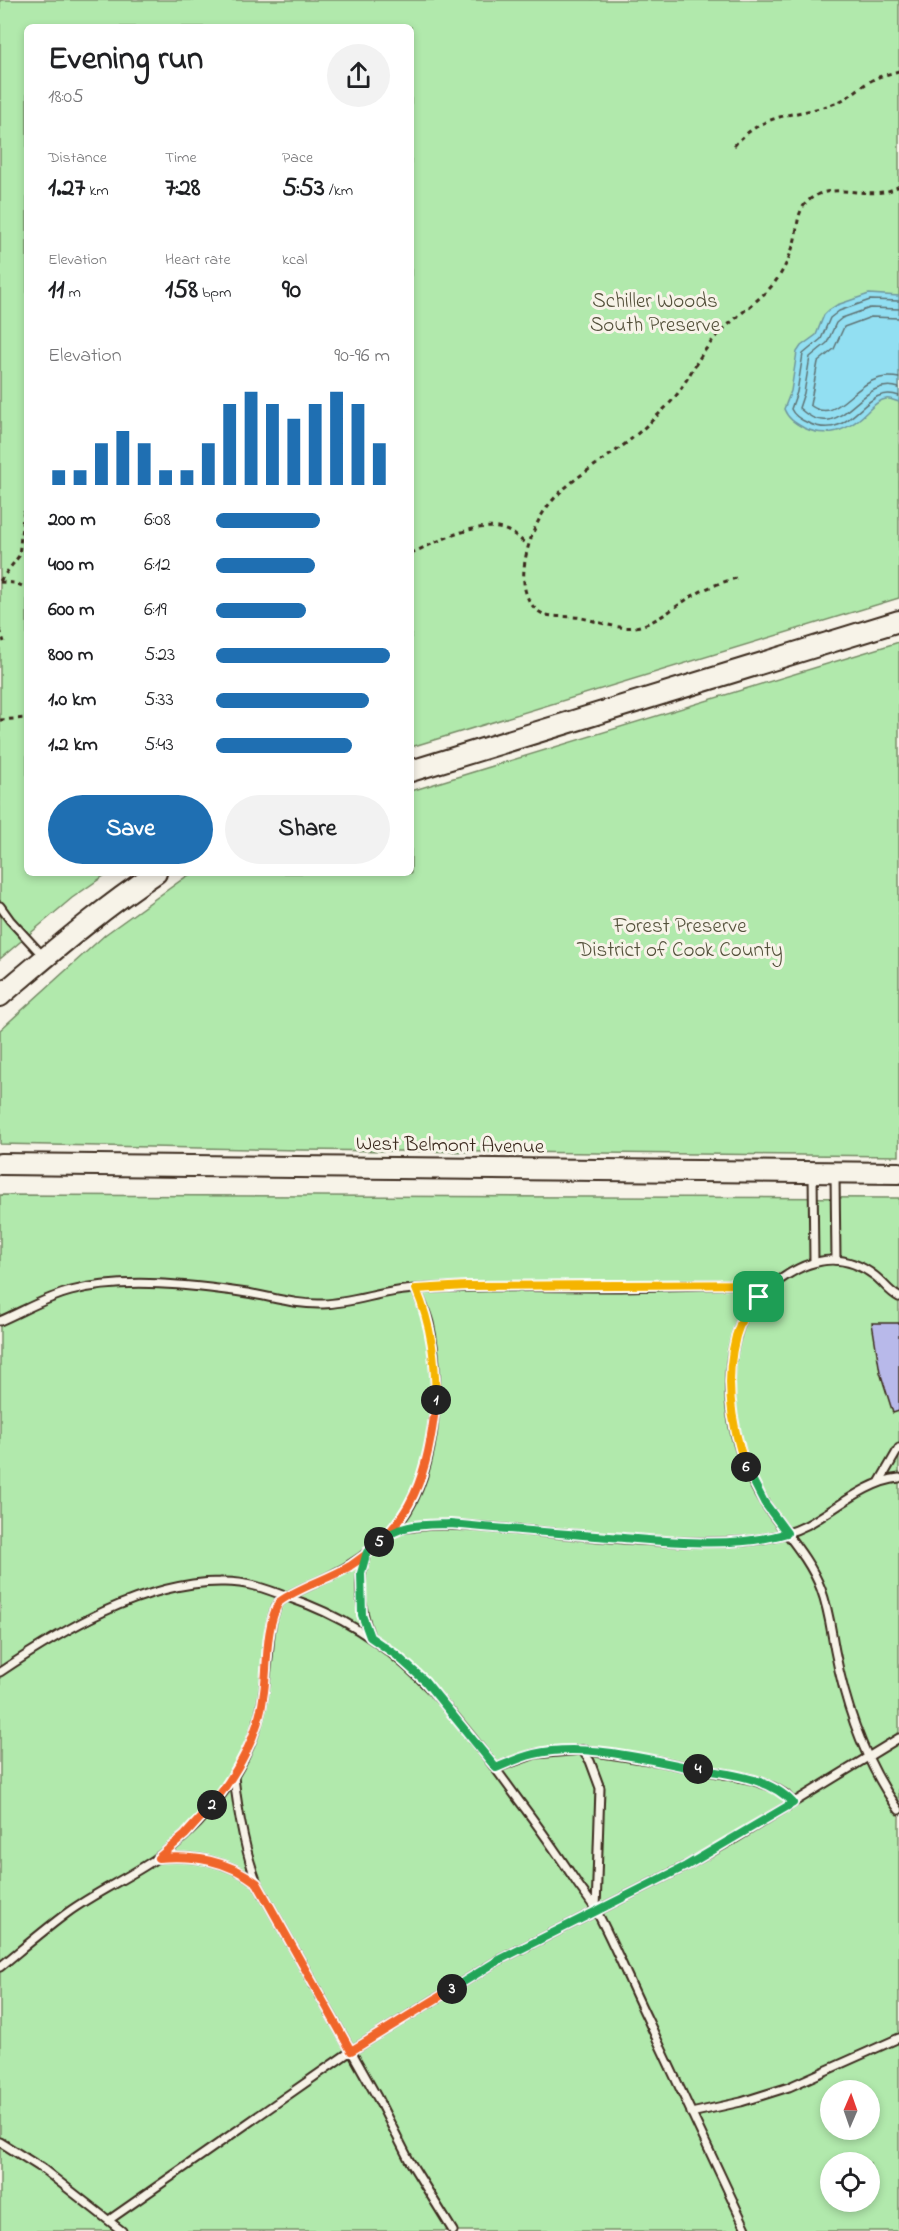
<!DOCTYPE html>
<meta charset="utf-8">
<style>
:root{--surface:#fff;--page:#f2f2f2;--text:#202124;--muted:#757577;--accent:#1f6fb2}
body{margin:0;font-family:"Indie Flower",sans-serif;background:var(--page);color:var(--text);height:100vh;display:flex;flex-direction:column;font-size:22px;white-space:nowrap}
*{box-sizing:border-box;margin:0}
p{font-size:20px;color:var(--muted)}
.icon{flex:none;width:33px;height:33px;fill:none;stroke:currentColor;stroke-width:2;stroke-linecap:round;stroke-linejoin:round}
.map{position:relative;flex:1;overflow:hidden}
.sheet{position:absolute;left:24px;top:24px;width:390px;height:852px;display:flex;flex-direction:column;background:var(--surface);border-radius:9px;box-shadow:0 3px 9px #0003}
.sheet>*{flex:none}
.needle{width:39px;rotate:2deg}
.buttons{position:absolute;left:820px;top:2080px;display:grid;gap:12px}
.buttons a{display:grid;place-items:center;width:60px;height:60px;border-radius:50%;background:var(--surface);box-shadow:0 3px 9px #0003;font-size:30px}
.pin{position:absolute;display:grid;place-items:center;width:51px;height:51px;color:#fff;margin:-26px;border-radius:12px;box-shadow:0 3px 9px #0006}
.km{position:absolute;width:30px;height:30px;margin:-15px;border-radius:50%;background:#222;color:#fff;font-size:16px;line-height:30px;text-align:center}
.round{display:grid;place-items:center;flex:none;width:63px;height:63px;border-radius:32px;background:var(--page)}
.summary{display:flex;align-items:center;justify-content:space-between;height:102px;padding:0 24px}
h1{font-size:33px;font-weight:700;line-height:45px}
.stats{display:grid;grid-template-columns:repeat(3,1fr);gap:9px;height:102px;padding:6px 24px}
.stats div{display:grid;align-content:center}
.stats b{font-size:26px;font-weight:700}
.stats small{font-size:16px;font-weight:400}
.stats p{font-size:16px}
.chart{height:168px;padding:12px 24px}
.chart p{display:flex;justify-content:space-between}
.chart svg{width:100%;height:108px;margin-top:6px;stroke:var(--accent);stroke-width:6}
.button{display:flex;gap:12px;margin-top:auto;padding:12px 24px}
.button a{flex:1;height:69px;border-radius:36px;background:var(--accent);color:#fff;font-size:24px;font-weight:700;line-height:69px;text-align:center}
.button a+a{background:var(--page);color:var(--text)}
ul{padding:0 24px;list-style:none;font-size:20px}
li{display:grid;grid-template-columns:96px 72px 1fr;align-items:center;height:45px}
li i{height:15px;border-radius:8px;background:var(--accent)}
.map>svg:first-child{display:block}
</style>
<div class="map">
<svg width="899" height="2231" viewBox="0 0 899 2231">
<rect width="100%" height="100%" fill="#f7f3e8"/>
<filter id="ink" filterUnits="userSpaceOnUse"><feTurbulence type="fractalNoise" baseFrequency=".0167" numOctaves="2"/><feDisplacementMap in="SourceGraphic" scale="12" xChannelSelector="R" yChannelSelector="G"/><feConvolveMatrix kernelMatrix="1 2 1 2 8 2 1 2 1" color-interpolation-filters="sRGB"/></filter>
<g filter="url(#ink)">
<g fill="#b1e9ac" stroke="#768a65" stroke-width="1.5" fill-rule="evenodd">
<path d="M 0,0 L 899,0 L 899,598 L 411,747 L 411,27 L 27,27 L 27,873 L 108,873 L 72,898 L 0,959 Z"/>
<path d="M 899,642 L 899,1156 L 300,1150 L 0,1144 L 0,1030 L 106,934 L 187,876 L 194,873 L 411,873 L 411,791 Z"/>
<path d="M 0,1195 L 899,1198 L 899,2231 L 0,2231 ZM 831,2091 L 870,2091 L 870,2130 L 831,2130 ZM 831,2163 L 870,2163 L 870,2202 L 831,2202 Z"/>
</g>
<path fill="#92dff2" stroke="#6f979d" stroke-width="1.5" d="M 869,294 L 899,296 L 899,402 C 895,401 890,398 886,399 C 878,400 872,407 867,412 C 849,430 828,439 804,428 C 795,423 788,419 784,409 L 791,391 L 797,352 L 801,346 L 816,335 L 824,315 L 829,310 L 837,305 Z"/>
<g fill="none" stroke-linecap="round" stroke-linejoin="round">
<g stroke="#5e7273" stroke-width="1.5">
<path d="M 899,301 L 870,300 L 839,311 L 830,318 L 821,339 L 803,354 L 797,392 L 791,409 C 794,416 801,420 808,423 C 854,444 863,382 899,396"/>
<path d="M 899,309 L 870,308 L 842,318 L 836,323 L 827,343 L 810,357 L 804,393 L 799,408 C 843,449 858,374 899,388"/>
<path d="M 899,318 L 871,317 L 844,327 L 834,349 L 818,362 L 810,405 C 841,429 855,368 899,378"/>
</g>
</g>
<path fill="#b8b9ea" stroke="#3b2a1e" stroke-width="1.5" d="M 872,1323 L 899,1323 L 899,1411 L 893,1413 L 880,1372 Z"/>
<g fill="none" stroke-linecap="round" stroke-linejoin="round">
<g stroke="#3b2a1e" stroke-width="11">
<g id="lane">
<path d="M 0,906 L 10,920 L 43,956"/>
<path d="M 813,1174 L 814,1262"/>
<path d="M 835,1175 L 836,1260"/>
<path d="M 899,1297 C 889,1292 884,1283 875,1276 C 840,1249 805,1259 772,1286 C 763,1293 754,1302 747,1311 C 740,1320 738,1331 735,1341 C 721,1394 735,1456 764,1502 C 783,1531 809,1557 821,1589 C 829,1610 831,1630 835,1651 C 846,1708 865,1763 899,1810"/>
<path d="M 0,1321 C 23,1311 47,1297 71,1291 C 124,1277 193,1285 247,1293 C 272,1297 296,1305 323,1304 C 355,1303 384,1290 416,1289 C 484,1285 552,1287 620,1287 C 671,1286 723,1284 774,1284"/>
<path d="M 880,1481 L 899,1448"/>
<path d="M 392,1531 C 434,1520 476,1527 519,1530 C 594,1536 670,1546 746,1541 C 767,1539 788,1535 807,1525 C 835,1510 867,1481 899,1478"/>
<path d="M 366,1554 C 356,1582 361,1610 370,1637"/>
<path d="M 0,1672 C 64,1629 141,1583 220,1582 C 246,1581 267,1589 290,1598 C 400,1635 455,1713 520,1802 C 539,1827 557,1853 575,1880 C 582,1891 591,1901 597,1912 C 615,1946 630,1983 647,2018 C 680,2089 713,2160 747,2231"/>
<path d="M 582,1750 L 590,1761 L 600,1788 L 596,1910"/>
<path d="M 496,1768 L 535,1754 L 582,1750 L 662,1762 L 749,1779 L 773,1787 L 785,1794 L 793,1803"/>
<path d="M 234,1777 C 238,1813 244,1848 257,1883 L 377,2097 L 409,2160 L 453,2231"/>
<path d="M 157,1858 C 194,1855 227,1860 257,1883"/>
<path d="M 0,1967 C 22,1949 44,1930 67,1913 C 96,1892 128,1878 157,1858 C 195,1832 231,1790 249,1747 C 260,1722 264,1696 267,1668 C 270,1645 268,1622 279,1602 C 294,1591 312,1585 328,1577 C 351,1566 373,1550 391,1532 C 437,1485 443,1383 429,1323 C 426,1311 420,1300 416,1289"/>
<path d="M 691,2113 L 741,2102 L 789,2087 L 899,2038"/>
<path d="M 0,2142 L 43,2169 L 122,2231"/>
<path d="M 109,2220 L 351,2051 L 499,1960 L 686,1866 L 734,1839 L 899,1738"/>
</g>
</g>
<g stroke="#3b2a1e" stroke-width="24">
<g id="secondary">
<path d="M 411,771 L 899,621"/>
<path d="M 0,996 C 51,953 100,910 156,873"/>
<path d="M 0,1164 L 899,1173"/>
</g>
</g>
<g stroke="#3b2a1e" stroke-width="3" stroke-dasharray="4.5 4.5" stroke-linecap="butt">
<path d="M 734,146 C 766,109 798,118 838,102 C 850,97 858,88 869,82 C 878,76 889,74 899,71"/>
<path d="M 411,553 C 439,542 478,518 508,531 C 515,534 521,540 527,545"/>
<path d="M 736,578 C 724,582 710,586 698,593 C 678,603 662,620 640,626 C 621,631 600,622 582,618 C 569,615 548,619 538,611 C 510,590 529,532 545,510 C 563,484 591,469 617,450 C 635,437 652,421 668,405 C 684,389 692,367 706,349 C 722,326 748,310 768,290 C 781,277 789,260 794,243 C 798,229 796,211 808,201 C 833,178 872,204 899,186"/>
<path d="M 0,581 L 19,556 L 23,516 L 27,502"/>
<path d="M 0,582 L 15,583 L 27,588"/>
<path d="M 0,630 L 4,642"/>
<path d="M 0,720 L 27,718"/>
</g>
<use href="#lane" stroke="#f7f3e8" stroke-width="7"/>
<use href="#secondary" stroke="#f7f3e8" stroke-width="20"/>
</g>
</g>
<g fill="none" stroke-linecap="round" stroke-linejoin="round" filter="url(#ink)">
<g stroke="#fff" stroke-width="12">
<path id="split-1" d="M 436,1400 C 435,1360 432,1326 416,1289 L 467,1286 L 774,1284 L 759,1297"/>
</g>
<g stroke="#fff" stroke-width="12">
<path id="split-2" d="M 212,1805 C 238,1771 259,1736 264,1692 C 268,1663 265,1628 279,1602 C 301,1586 327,1580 350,1566 C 414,1524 428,1473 436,1400"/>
</g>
<g stroke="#fff" stroke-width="12">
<path id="split-3" d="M 212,1805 L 185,1835 L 158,1858 C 194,1855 227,1860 257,1883 L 351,2051 L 452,1989"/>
</g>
<g stroke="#fff" stroke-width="12">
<path id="split-4" d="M 452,1989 L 499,1960 L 686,1866 L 793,1803 C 771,1778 730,1774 698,1769"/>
</g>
<g stroke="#fff" stroke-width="12">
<path id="split-5" d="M 379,1542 L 367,1552 L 361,1573 L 362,1615 L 370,1637 L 396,1655 L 425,1681 L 496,1768 C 508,1763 521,1757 534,1754 C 585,1742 647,1760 698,1769"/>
</g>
<g stroke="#fff" stroke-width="12">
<path id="split-6" d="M 379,1542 C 401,1523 422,1525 450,1524 C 503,1529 557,1533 610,1537 C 663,1541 736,1549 787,1533 L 764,1502 L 746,1467"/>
</g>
<g stroke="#fff" stroke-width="12">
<path id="split-7" d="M 746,1467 C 731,1425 724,1381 736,1336 C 739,1328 741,1318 747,1311 C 750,1306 755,1302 759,1297"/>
</g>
<use href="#split-1" stroke="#f5b400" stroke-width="8"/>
<use href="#split-2" stroke="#f0652b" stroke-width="8"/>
<use href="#split-3" stroke="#f0652b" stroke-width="8"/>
<use href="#split-4" stroke="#22a559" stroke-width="8"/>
<use href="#split-5" stroke="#22a559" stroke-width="8"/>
<use href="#split-6" stroke="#22a559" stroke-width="8"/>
<use href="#split-7" stroke="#f5b400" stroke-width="8"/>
</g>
<g text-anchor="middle" stroke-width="6" stroke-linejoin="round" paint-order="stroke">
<g font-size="21" fill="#53503a" stroke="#f7f3e8">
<text x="655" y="307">Schiller Woods<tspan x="655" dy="24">South Preserve</tspan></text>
<text x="680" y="932">Forest Preserve<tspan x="680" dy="24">District of Cook County</tspan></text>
</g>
<g font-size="21" fill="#3b2a1e" stroke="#f7f3e8">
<text transform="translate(450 1144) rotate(1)" y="7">West Belmont Avenue</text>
</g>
</g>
</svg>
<div class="buttons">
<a><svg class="needle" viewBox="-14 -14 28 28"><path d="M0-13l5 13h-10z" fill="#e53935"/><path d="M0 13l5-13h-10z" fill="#757577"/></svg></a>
<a><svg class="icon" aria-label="locate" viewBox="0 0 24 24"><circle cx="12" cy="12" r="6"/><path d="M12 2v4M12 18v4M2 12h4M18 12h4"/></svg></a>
</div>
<div class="pin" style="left:759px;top:1297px;background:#1e9e55"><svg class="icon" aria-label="arrive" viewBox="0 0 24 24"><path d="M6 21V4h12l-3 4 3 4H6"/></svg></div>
<b class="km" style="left:436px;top:1400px">1</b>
<b class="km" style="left:212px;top:1805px">2</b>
<b class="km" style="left:452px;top:1989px">3</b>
<b class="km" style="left:698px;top:1769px">4</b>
<b class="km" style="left:379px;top:1542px">5</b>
<b class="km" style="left:746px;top:1467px">6</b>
<section class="sheet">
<div class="summary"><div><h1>Evening run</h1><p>18:05</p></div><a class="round"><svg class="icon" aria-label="share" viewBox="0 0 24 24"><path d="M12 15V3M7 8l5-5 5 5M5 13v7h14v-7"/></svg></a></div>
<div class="stats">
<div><p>Distance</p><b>1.27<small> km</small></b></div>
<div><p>Time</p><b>7:28</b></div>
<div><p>Pace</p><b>5:53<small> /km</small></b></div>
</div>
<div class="stats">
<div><p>Elevation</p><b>11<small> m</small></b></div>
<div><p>Heart rate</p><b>158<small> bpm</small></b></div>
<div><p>kcal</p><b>90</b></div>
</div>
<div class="chart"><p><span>Elevation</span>90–96 m</p>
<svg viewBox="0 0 160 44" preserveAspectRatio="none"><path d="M5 44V38M15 44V38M25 44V27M35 44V22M45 44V27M55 44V38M65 44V38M75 44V27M85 44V11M95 44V6M105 44V11M115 44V17M125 44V11M135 44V6M145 44V11M155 44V27"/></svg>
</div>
<ul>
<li><b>200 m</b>6:08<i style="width:60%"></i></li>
<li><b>400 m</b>6:12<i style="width:57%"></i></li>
<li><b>600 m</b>6:19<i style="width:52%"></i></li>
<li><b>800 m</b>5:23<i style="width:100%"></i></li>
<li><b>1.0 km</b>5:33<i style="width:88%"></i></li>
<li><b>1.2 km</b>5:43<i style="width:78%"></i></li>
</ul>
<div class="button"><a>Save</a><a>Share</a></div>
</section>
</div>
